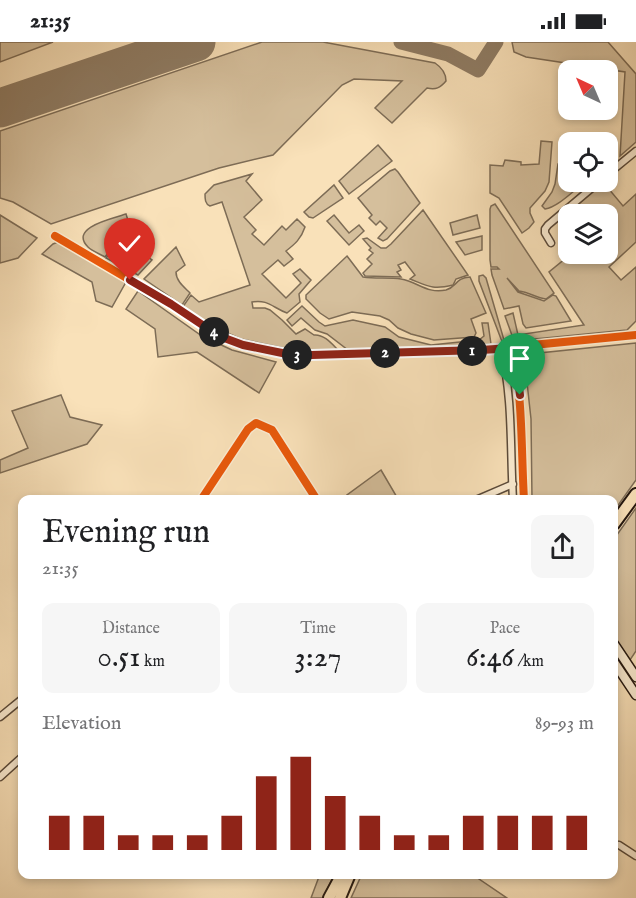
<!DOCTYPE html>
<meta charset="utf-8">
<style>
:root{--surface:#fff;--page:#f6f6f6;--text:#202124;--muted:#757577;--accent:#8f2418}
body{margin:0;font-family:"IM FELL English",serif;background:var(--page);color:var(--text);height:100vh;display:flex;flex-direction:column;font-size:22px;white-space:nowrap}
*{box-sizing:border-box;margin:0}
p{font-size:20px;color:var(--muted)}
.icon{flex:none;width:33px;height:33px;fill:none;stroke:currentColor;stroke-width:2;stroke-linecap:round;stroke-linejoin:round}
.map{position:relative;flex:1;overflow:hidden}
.drawer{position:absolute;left:18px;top:453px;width:600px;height:384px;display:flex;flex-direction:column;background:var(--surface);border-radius:12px;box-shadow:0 3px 9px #0003}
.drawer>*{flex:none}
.needle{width:39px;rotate:316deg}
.controls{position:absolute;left:558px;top:18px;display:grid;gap:12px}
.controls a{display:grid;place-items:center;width:60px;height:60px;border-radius:12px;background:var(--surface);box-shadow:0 3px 9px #0003;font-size:30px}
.pin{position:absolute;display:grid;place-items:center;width:51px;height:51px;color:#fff;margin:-62px -26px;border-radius:50% 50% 50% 0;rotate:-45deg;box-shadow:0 0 6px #0007}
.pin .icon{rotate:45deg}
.km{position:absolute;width:30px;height:30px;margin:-15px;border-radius:50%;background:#222;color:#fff;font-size:16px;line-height:30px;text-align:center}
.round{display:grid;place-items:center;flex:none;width:63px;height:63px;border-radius:12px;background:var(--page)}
.overview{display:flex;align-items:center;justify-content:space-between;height:102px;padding:0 24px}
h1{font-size:33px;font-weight:600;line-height:45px}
.stats{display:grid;grid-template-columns:repeat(3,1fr);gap:9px;height:102px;padding:6px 24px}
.stats div{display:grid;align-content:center;border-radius:12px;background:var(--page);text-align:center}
.stats b{font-size:30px;font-weight:600}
.stats small{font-size:16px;font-weight:400}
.stats p{font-size:16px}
.chart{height:168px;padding:12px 24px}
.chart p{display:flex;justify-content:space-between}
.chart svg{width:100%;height:108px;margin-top:6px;stroke:var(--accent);stroke-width:6}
.status{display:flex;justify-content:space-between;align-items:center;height:42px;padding:0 30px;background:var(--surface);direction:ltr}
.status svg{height:16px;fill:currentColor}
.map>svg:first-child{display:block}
</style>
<div class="status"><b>21:35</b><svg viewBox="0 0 49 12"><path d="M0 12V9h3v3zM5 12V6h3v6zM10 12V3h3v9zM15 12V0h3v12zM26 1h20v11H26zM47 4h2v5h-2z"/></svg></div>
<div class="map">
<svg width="636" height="856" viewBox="0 0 636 856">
<rect width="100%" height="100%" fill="#f9e1b9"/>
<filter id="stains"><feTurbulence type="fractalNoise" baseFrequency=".00333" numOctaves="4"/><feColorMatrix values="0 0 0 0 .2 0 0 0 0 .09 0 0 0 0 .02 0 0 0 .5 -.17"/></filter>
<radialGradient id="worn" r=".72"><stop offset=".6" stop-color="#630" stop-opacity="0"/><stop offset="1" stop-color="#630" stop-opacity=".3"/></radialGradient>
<g fill="#d5bf9c" stroke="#7d6c56" stroke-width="1.5">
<path d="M 0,0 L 53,0 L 0,20 Z"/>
<path d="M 262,0 L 323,0 L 435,21 C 441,25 446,31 446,39 C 440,46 436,48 427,46 L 392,81 L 375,66 L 402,39 L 354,37 L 342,43 L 273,113 L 219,126 L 51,182 L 13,160 L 0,156 L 0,89 Z"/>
<path d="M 512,0 L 608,0 L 636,32 L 636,100 L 620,114 L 625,30 L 526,15 L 514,10 Z"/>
<path d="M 541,99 L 552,100 L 549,140 L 545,149 L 530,166 L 530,171 L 534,180 L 529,186 L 522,191 L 499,156 L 490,151 L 490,123 L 503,124 L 505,118 L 521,120 L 521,123 L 539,122 Z"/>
<path d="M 378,103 L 392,119 L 349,152 L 339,139 Z"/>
<path d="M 568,121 L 568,140 L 585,140 C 574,148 558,165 545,167 L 542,164 L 552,150 L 555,142 L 558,122 Z"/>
<path d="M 395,127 L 398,130 L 420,161 L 387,197 L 383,199 L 378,196 L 387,186 L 380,179 L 376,183 L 369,176 L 372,173 L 358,156 L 390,129 Z"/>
<path d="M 252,132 L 246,139 L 262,158 L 244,175 L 256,188 L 252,192 L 264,203 L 282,184 L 286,188 L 297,177 L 305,185 C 301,197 295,202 286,209 L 293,217 L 284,224 L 278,218 L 262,232 L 286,256 L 301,241 L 293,232 L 300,227 L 311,238 L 299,252 L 300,260 L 287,271 C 273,266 268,257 252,260 L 253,266 L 265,266 L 270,268 L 282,278 L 296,292 L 305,287 L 314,293 C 324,292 332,302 338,308 L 308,309 L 289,307 L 241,297 L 223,289 L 182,266 L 191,253 L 199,260 L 250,243 L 222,160 L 210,164 C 205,162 205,157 205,152 L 214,143 Z"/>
<path d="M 601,140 L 603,140 L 623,164 L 636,152 L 636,200 L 609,225 L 621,238 L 636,225 L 636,279 L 627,288 L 514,299 L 505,274 L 513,271 L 518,293 L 584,283 L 549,230 L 571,212 L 608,212 L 608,172 L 577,172 L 572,167 Z"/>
<path d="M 334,143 L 343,156 L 313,176 L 309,175 L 304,170 Z"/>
<path d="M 495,162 L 554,251 L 546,257 C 536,256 529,250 519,249 L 507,236 L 518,250 L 544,259 L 553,253 L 556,254 L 571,279 L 526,286 L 523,282 L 519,264 L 504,267 L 492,233 L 491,227 L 499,227 L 497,225 L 491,225 L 490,218 L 490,167 L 491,164 Z"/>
<path d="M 423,168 L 468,233 L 456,237 L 453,243 C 432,248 428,244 410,237 L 415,233 L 405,220 L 398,223 L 401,228 L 397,230 L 401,235 L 365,234 L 363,231 L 372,222 L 367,217 L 373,211 L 369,208 L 371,206 L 363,197 L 367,196 L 381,206 L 386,206 L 391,202 Z"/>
<path d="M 126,172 L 136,204 L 122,193 L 105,215 C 100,212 92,209 88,205 C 68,185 115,176 126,172 Z"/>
<path d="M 0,173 L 37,196 L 18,216 L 0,221 Z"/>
<path d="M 334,173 L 349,191 L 359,183 L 364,189 L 349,203 L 327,179 Z"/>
<path d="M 477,173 L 480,186 L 453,193 L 450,181 Z"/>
<path d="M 482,194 L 482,208 L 465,213 L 456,200 Z"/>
<path d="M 121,197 L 152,218 L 138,233 L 106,216 Z"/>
<path d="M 58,200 L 126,240 L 112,265 L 96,259 L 92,240 L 42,212 L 53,202 Z"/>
<path d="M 176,205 L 185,223 L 176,230 C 176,239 184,245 190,251 L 182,263 L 144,237 Z"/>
<path d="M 347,214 L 363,235 C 376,237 389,235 401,237 C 418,240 427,252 446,248 C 457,245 455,236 470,235 L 486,271 L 471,277 L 476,291 L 474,295 L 434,298 L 411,292 L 398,286 L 389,278 L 380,274 L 352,270 L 329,277 L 320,271 L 306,257 L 306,253 Z"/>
<path d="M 483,233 L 486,236 L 504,298 L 502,299 L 501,297 L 479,239 L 479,234 Z"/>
<path d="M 138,249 L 202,294 L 232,308 L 276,320 L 259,351 L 197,310 L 158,315 L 155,287 L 126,267 Z"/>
<path d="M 302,264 L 319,280 L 325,284 L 353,278 L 385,285 L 399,295 L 431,303 L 479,298 L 484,294 L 482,281 L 488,281 L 491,302 L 448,307 L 348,308 L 327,292 L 315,288 L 301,276 L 292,284 L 287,278 Z"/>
<path d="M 636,301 L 636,438 L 614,469 L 614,458 L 532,457 L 531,377 L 525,322 L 520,313 Z"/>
<path d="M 61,353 L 70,375 L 102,383 L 87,402 L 0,431 L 0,418 L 28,406 L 12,369 Z"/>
<path d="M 381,428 L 398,457 L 350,457 L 347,453 Z"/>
<path d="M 636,466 L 636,609 L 630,618 L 614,595 L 614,497 Z"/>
<path d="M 320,832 L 334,833 L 323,856 L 311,856 Z"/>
<path d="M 362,832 L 473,833 L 507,856 L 351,856 Z"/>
</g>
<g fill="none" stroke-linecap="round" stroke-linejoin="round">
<path stroke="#8f7c64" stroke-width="15" d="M 401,0 L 448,12 L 478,28 L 496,0"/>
<path stroke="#8f7c64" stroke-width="39" d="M 0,66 L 196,0"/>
<g stroke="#5a4a3a" stroke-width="9">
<g id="street">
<path d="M 608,132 L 636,109"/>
<path d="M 55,194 L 171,262 L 219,294 L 243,303 L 264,308 L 287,312 L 312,313 L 481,308 L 636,293"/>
<path d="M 551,201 L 545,191 L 545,187 L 548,183 L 599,140"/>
<path d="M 512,305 C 523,356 521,406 524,458"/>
<path d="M 501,307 C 513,356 510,407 513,458"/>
<path d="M 201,458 L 248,387 L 256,381 L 272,388 L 317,458"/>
<path d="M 476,458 L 513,442"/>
<path d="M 0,675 L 22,657"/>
<path d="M 0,735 L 22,715"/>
<path d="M 619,803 L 636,814"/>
</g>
</g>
<g stroke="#251810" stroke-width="11">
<g id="secondary">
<path d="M 614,602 L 636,635"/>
<path d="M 614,620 L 636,653"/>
</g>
</g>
<g stroke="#251810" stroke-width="14">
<g id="highway">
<path d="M 614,482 L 636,452"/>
<path d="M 329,856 L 342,832"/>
<path d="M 340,856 L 350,832"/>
</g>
</g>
<use href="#street" stroke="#fbecd2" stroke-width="6"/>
<use href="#secondary" stroke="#fbecd2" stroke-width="8"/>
<use href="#highway" stroke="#f9e1b9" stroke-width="10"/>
<g stroke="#fbecd2" stroke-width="11">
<g id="cycleway">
<path d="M 55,194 L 171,262 L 219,294 L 243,303 L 264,308 L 287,312 L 312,313 L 481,308 L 636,293"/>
<path d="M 512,305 C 523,356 521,406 524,458"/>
<path d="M 201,458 L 248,387 L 256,381 L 272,388 L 317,458"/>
</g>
</g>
<use href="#cycleway" stroke="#e8590c" stroke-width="8"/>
</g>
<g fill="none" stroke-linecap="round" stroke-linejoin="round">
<g stroke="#fff" stroke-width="12">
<path id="route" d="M 130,238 L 171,262 L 219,294 L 243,303 L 287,312 L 312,313 L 481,308 L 512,306 L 517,331 L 520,353"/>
</g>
<use href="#route" stroke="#8f2418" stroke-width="8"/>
</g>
<rect width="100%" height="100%" filter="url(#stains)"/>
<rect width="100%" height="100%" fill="url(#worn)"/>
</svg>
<div class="controls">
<a><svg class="needle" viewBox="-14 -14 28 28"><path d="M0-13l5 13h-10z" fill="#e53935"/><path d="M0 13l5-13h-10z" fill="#757577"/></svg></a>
<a><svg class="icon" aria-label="locate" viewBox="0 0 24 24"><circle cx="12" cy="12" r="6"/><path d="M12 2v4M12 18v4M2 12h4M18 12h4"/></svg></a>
<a><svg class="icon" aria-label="layers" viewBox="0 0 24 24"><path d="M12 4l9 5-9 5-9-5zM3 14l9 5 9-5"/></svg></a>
</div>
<div class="pin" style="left:520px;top:353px;background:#1e9e55"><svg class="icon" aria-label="arrive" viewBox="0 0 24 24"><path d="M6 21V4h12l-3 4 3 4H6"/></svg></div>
<div class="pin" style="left:130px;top:238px;background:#d93025"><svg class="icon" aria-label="check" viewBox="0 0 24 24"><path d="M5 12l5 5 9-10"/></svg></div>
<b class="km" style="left:472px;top:309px">1</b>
<b class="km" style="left:385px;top:311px">2</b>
<b class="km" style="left:297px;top:313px">3</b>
<b class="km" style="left:214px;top:290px">4</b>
<section class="drawer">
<div class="overview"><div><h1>Evening run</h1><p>21:35</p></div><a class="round"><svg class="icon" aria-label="share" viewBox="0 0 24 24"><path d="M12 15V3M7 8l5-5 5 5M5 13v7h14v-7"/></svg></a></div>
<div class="stats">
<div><p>Distance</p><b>0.51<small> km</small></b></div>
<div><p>Time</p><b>3:27</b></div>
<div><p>Pace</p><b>6:46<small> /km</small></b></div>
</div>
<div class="chart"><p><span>Elevation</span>89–93 m</p>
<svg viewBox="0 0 160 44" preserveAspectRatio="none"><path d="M5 44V30M15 44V30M25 44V38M35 44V38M45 44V38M55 44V30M65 44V14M75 44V6M85 44V22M95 44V30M105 44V38M115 44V38M125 44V30M135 44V30M145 44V30M155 44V30"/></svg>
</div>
</section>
</div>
